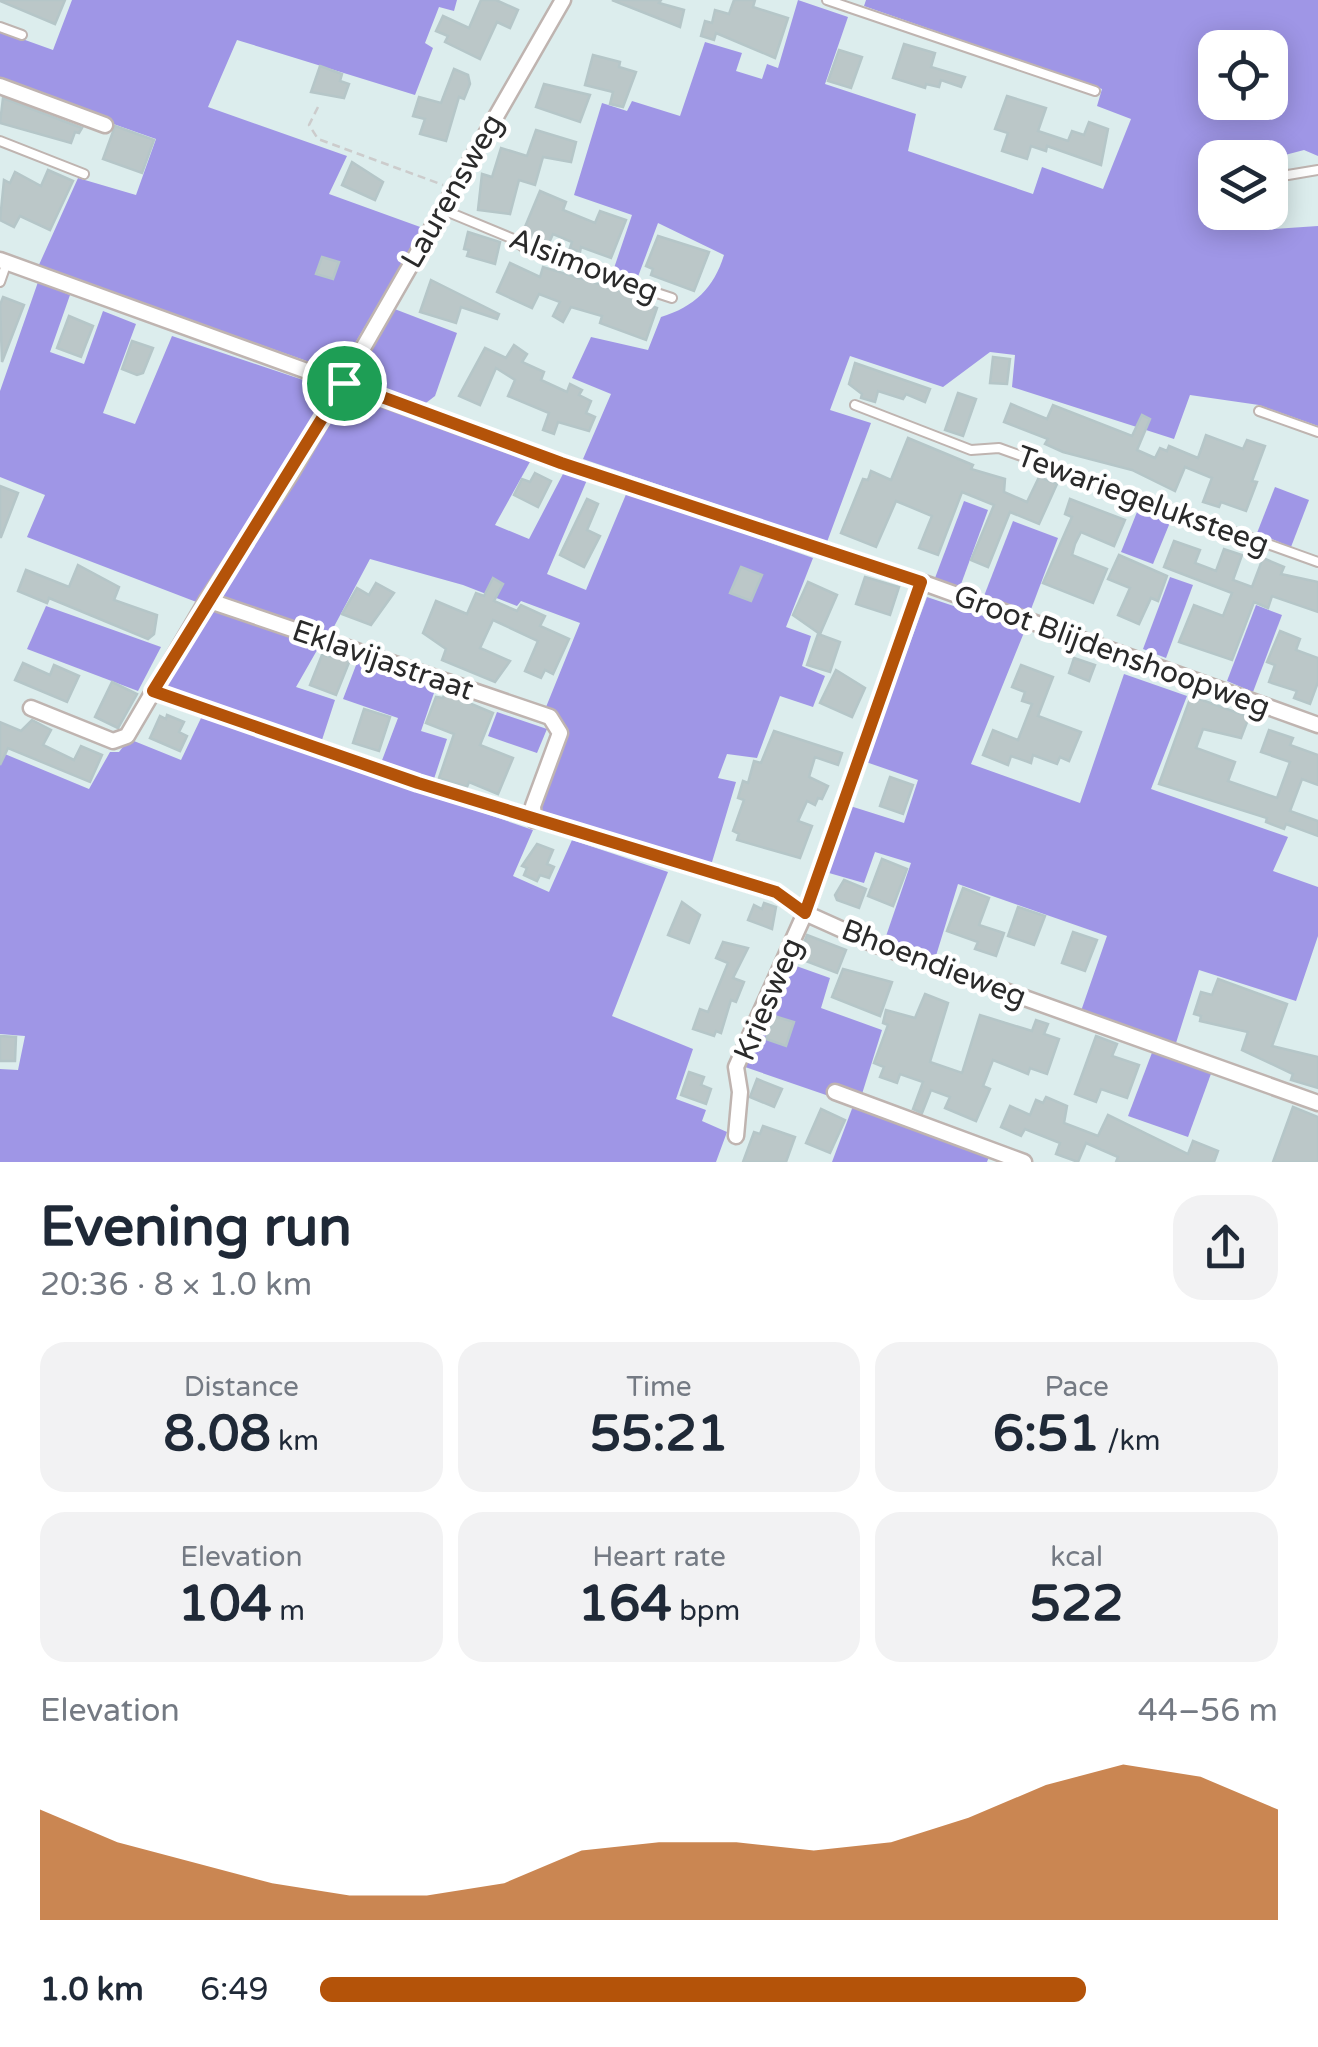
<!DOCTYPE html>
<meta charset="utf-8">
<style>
:root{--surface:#fff;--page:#f2f2f3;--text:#1f2937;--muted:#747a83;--accent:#b45309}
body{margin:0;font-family:"Varela Round",sans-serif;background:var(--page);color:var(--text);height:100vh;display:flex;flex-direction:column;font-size:38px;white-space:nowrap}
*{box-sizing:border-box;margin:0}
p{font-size:32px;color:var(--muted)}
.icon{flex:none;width:55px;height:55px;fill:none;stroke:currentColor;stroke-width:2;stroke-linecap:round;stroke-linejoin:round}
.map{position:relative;height:1162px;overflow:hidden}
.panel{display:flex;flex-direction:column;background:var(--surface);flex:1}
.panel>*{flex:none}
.buttons{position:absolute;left:1198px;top:30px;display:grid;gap:20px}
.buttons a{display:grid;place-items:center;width:90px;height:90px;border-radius:20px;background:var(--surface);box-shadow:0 5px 25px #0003;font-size:50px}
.pin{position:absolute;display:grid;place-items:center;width:85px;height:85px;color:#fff;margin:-42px;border:5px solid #fff;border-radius:50%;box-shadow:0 2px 10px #0007}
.round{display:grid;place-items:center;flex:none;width:105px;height:105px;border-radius:30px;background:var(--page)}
.headline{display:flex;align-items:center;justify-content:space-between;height:170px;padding:0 40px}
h1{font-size:55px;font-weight:700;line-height:75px}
.stats{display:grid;grid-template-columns:repeat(3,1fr);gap:15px;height:170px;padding:10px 40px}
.stats div{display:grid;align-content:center;border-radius:25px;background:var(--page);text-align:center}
.stats b{font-size:50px;font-weight:700}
.stats small{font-size:28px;font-weight:400}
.stats p{font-size:28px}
.chart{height:280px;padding:20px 40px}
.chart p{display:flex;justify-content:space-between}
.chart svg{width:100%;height:180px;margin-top:10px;fill:var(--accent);opacity:.7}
ul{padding:0 40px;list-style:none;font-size:32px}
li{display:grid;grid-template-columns:160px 120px 1fr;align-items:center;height:75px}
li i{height:25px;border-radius:12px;background:var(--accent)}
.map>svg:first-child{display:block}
</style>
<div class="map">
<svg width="1318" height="1162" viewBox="0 0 1318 1162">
<rect width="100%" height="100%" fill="#dceded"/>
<g fill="#9f96e6" fill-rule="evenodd">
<path d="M 72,0 L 457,0 L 454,11 L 439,7 L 425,43 L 433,48 L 415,95 L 237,40 L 208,107 L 347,156 L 329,194 L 423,228 L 338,372 L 38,267 L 78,178 L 136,195 L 156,139 L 0,84 L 0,31 L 53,50 Z"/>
<path d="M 798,0 L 848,17 L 825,84 L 916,114 L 908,151 L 1033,194 L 1042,167 L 1103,189 L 1131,119 L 1097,106 L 1102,89 L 864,6 L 866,0 L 1318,0 L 1318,156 L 1304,150 L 1285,155 L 1228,140 L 1222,157 L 1215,158 L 1215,176 L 1203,210 L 1260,230 L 1318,226 L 1318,426 L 1259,405 L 1190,395 L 1174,439 L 1012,387 L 1015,355 L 990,352 L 943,387 L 850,356 L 830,410 L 871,423 L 827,542 L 583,459 L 611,394 L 572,378 L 591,337 L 648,350 L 661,317 C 694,307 714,288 724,255 L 658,223 L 636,282 L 612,274 L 632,215 L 574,195 L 602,103 L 627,111 L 632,101 L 680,116 L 705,42 L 742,53 L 736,71 L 762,79 L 767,64 L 778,68 ZM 1215,48 L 1270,48 L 1270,102 L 1215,102 Z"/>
<path d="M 38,282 L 70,295 L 50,352 L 84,364 L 103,311 L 136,324 L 103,413 L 135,424 L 172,336 L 336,391 L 199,603 L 27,537 L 45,495 L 0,477 L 0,391 Z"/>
<path d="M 392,308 L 457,333 L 435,396 L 422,406 L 353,376 Z"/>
<path d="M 344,394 L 531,460 L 495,525 L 529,539 L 564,472 L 587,480 L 547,574 L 586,590 L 627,492 L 813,558 L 786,627 L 811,636 L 802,666 L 825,676 L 813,707 L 780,696 L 757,758 L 727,754 L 718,778 L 736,782 L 709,872 L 536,819 L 563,730 L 558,716 L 544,712 L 580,623 L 521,601 L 517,606 L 463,585 L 370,559 L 329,636 L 216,597 Z"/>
<path d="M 1275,487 L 1309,500 L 1291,547 L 1257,533 Z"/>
<path d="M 964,501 L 988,510 L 960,587 L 935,578 Z"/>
<path d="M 1139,507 L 1171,520 L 1153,564 L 1121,552 Z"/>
<path d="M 1013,521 L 1058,538 L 1030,612 L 984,596 Z"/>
<path d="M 1170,577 L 1193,585 L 1166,658 L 1143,649 Z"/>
<path d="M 927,597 L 1025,630 L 971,764 L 1080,803 L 1124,674 L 1187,696 L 1151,789 L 1288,837 L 1273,871 L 1318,887 L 1318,936 L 1296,1001 L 1199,970 L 1176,1043 L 1081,1011 L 1107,936 L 958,884 L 935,959 L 884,942 L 911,863 L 875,852 L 864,883 L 822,871 L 847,805 L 904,823 L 918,780 L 866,762 Z"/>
<path d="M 1256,605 L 1282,615 L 1253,692 L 1227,681 Z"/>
<path d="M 46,606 L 161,647 L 138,691 L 27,649 Z"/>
<path d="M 211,606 L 320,645 L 296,687 L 335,700 L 321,743 L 160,688 Z"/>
<path d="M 358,660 L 436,687 L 421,731 L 447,739 L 433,782 L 381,763 L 398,718 L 343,699 Z"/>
<path d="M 497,712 L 547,729 L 537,753 L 488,736 Z"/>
<path d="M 202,716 L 533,830 L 513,876 L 549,892 L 572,840 L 668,872 L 612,1016 L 693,1049 L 676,1099 L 706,1110 L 702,1121 L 727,1132 L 716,1162 L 0,1162 L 0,1069 L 18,1070 L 25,1036 L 0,1034 L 0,752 L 89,789 L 110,752 L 119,752 L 129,739 L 181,760 Z"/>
<path d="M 785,962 L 830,978 L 821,1008 L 882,1030 L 862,1094 L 831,1084 L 826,1095 L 745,1067 Z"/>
<path d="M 1153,1050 L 1212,1071 L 1188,1137 L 1128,1116 Z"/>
<path d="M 853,1106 L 990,1154 L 987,1162 L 832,1162 Z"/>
</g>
<g fill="#bbc7c8" stroke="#b5c6c8" stroke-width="2.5">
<path d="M 65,0 L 55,24 L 0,1 L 1,0 Z"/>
<path d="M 481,0 L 496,0 L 518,10 L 510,28 L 497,22 L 480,59 L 445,42 L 448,36 L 436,31 L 443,16 L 469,28 Z"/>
<path d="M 612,0 L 661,0 L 659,3 L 684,10 L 680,27 Z"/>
<path d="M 734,0 L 755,0 L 753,7 L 788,18 L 775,58 L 716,33 L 714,40 L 701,36 L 705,21 L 712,23 L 715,10 L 729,14 Z"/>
<path d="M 904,44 L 935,53 L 931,67 L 965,77 L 961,87 L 941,80 L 939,87 L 926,84 L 925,88 L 893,78 Z"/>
<path d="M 839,50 L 862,57 L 851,88 L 828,81 Z"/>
<path d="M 593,55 L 620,62 L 619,67 L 636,72 L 623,107 L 610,104 L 613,92 L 585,85 Z"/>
<path d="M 320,66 L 342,74 L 340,81 L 349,84 L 344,98 L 311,92 Z"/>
<path d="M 454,69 L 468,75 L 470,84 L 464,99 L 459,97 L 446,141 L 420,134 L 425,119 L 413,116 L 419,97 L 441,103 Z"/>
<path d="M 544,84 L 590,95 L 580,122 L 536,107 Z"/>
<path d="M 1007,96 L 1046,108 L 1038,131 L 1068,141 L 1072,131 L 1084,135 L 1089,122 L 1108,129 L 1101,165 L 1047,146 L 1046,151 L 1031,146 L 1027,159 L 1002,151 L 1008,133 L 995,129 Z"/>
<path d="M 3,98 L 82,128 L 79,133 L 75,132 L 71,143 L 0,123 Z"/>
<path d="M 115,126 L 154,140 L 142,173 L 103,159 Z"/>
<path d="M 536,130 L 576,142 L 571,162 L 543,157 L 535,185 L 519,180 L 510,214 L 478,210 L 482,174 L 492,177 L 501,148 L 527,156 Z"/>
<path d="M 352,162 L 383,182 L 375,200 L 342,185 Z"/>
<path d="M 48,170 L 73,181 L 50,230 L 20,216 L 14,227 L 0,220 L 4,180 L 10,183 L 15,172 L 41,186 Z"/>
<path d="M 540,191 L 566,202 L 563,210 L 595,223 L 600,211 L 626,220 L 611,258 L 581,247 L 580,252 L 570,248 L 572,242 L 553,234 L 548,245 L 522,234 Z"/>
<path d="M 468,232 L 500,242 L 495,264 L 467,256 L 469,250 L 464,249 Z"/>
<path d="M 658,236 L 709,252 L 694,291 L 651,275 L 653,269 L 646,266 Z"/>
<path d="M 322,257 L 339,262 L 333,279 L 316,274 Z"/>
<path d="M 510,263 L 540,277 L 543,267 L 651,300 L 649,305 L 657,308 L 646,340 L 600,323 L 602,316 L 571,307 L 563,322 L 553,316 L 560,302 L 539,294 L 532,308 L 497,292 Z"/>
<path d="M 431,280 L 499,314 L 497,319 L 461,307 L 456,323 L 420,312 Z"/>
<path d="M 3,297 L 24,305 L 2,362 L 0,305 Z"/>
<path d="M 69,316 L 93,326 L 81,357 L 57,348 Z"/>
<path d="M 132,341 L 153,348 L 143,373 L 137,375 L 122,369 Z"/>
<path d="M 514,345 L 527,354 L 522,362 L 544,372 L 541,380 L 567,392 L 570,384 L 582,390 L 579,395 L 591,401 L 586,413 L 595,417 L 589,431 L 558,422 L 554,434 L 543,430 L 549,413 L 508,396 L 515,380 L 496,368 L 480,405 L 459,396 L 485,348 L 506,358 Z"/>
<path d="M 993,357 L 1010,359 L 1007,384 L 990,383 Z"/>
<path d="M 855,363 L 930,389 L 925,402 L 906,394 L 903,399 L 878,391 L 875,402 L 861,398 L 862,394 L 849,384 Z"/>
<path d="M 958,393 L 976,399 L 963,436 L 945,430 Z"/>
<path d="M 1011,404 L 1047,419 L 1053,405 L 1132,436 L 1142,415 L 1150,419 L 1137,450 L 1155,458 L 1160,448 L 1167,451 L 1169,446 L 1198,458 L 1206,435 L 1243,449 L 1247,440 L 1265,446 L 1252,481 L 1257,482 L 1246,511 L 1221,502 L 1219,507 L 1203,502 L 1212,478 L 1185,467 L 1175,491 L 1132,470 L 1063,452 L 1045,444 L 1048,439 L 1004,422 Z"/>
<path d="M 908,438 L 973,465 L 971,469 L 1005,479 L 1004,492 L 1027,502 L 1039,477 L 1057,484 L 1039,524 L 1010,512 L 988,567 L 971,560 L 994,505 L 962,492 L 938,555 L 919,548 L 932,516 L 896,501 L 876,547 L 841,533 L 863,479 L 868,480 L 871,471 L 891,480 Z"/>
<path d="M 535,473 L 551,481 L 538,507 L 514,495 L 522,479 L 530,482 Z"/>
<path d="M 0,486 L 18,493 L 1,537 L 0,537 Z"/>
<path d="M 587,499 L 598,504 L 587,530 L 600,536 L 584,567 L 560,555 Z"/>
<path d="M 1070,499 L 1125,520 L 1114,546 L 1081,532 L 1075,544 L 1072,555 L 1107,569 L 1093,603 L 1043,583 L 1072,517 L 1065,514 Z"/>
<path d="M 1174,541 L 1200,550 L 1195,563 L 1216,571 L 1224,549 L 1242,555 L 1233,580 L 1252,587 L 1263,558 L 1284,567 L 1281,574 L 1318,582 L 1318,612 L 1272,596 L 1268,608 L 1254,602 L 1232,660 L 1179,642 L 1194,605 L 1223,616 L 1232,593 L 1164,567 Z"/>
<path d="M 1119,555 L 1167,576 L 1158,601 L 1151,598 L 1139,624 L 1118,615 L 1130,588 L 1108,579 Z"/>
<path d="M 78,565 L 119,587 L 114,600 L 157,615 L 154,634 L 148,639 L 49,598 L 47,603 L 18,591 L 26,570 L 69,587 Z"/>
<path d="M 741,567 L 762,575 L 751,601 L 730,593 Z"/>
<path d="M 865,577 L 899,587 L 890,615 L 856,604 Z"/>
<path d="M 493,578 L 503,584 L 494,601 L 517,611 L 521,605 L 545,616 L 540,626 L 569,639 L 553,674 L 545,670 L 541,678 L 525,671 L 538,641 L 493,620 L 480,648 L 510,661 L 495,682 L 442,660 L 446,649 L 423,633 L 436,601 L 467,614 L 476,593 L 484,596 Z"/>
<path d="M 808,582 L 837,595 L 820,634 L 793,615 Z"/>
<path d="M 376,583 L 394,593 L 371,625 L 342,614 L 357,588 L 369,595 Z"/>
<path d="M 1280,631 L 1300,639 L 1296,650 L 1318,658 L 1318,682 L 1310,704 L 1294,698 L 1297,691 L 1269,682 L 1275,665 L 1267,662 Z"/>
<path d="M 818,634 L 840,642 L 830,672 L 807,665 Z"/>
<path d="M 322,655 L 350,660 L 336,695 L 310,685 Z"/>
<path d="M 1074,658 L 1095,665 L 1089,681 L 1069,673 Z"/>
<path d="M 23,663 L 50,675 L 54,665 L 79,676 L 67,702 L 15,680 Z"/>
<path d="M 1021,665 L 1053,677 L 1038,716 L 1081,732 L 1069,761 L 1060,757 L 1057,764 L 1033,755 L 1031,763 L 1011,756 L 1008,765 L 983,755 L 993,730 L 1018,740 L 1032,704 L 1022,701 L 1025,692 L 1012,687 Z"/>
<path d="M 836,670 L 865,688 L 852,717 L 820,703 Z"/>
<path d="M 112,682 L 137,694 L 118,728 L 95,717 Z"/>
<path d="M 445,693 L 493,713 L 480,745 L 513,758 L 498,794 L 469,782 L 467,787 L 439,778 L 454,734 L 426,723 L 436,697 L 443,698 Z"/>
<path d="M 1191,696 L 1249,717 L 1241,738 L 1203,729 L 1196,748 L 1235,762 L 1228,781 L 1277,798 L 1290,762 L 1261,752 L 1269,730 L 1293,738 L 1290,745 L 1318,755 L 1318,785 L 1302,779 L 1290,811 L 1318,821 L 1318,836 L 1286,824 L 1284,829 L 1266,822 L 1267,818 L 1159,784 Z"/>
<path d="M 364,709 L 390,717 L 379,751 L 353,743 Z"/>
<path d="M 167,715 L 184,722 L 179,732 L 187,736 L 180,751 L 150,738 L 160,716 L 166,719 Z"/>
<path d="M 32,720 L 51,730 L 43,745 L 74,760 L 81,746 L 102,755 L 90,782 L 8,748 L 0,765 L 0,722 L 21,731 Z"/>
<path d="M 774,731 L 842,753 L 838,765 L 815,757 L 809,777 L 828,786 L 822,799 L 818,798 L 815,805 L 807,801 L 798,821 L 812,826 L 800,858 L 737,840 L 739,834 L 733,831 L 744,800 L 738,798 L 743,781 L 748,783 L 754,761 L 761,763 Z"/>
<path d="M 890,777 L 913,785 L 903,814 L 880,806 Z"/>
<path d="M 537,844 L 553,850 L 547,864 L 554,867 L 549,878 L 540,875 L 537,881 L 524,875 L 527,868 L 522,866 Z"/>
<path d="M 882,859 L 907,869 L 893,906 L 868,896 Z"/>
<path d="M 844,880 L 866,889 L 859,908 L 837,900 L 835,895 Z"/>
<path d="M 963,888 L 989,898 L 979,925 L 1004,933 L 996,956 L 975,949 L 978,942 L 947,931 Z"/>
<path d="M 682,902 L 700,915 L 689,943 L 668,935 Z"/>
<path d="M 764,903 L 776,907 L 772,929 L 748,920 L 754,905 L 762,909 Z"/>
<path d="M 1018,907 L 1045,916 L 1034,945 L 1008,936 Z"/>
<path d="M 1073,932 L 1097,940 L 1085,971 L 1062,963 Z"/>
<path d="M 807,935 L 846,950 L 837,973 L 798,958 Z"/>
<path d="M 723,942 L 748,948 L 733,978 L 744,982 L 736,1002 L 731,1000 L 721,1033 L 716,1031 L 714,1036 L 693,1029 L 700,1009 L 708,1012 L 728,963 L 716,958 Z"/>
<path d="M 843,969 L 892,982 L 880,1016 L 832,997 Z"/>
<path d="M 1218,979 L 1287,1004 L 1272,1046 L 1318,1057 L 1318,1088 L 1291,1080 L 1293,1074 L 1242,1050 L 1248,1032 L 1200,1021 L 1201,1016 L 1194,1014 L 1201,992 L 1212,995 Z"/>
<path d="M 925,994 L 948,1003 L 930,1062 L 962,1073 L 980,1015 L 1032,1031 L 1036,1020 L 1048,1024 L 1044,1034 L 1059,1039 L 1047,1074 L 1030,1068 L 1028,1074 L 993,1060 L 983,1086 L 990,1089 L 976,1121 L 945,1108 L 950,1097 L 931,1090 L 922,1113 L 913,1109 L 923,1082 L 900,1074 L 897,1083 L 880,1077 L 884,1067 L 874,1063 L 888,1025 L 883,1023 L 886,1010 L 915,1018 Z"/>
<path d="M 774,1016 L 794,1022 L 786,1046 L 766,1039 Z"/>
<path d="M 0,1036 L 16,1037 L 15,1061 L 0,1061 Z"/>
<path d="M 1096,1036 L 1117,1044 L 1112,1056 L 1139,1065 L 1127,1098 L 1101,1089 L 1096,1102 L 1075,1094 Z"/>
<path d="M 689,1072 L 704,1077 L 701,1085 L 711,1089 L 706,1104 L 681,1095 Z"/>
<path d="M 757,1079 L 782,1089 L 774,1107 L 750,1097 Z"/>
<path d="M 1046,1097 L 1067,1106 L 1064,1123 L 1098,1136 L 1108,1115 L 1188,1154 L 1193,1141 L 1218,1151 L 1214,1162 L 1116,1162 L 1118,1157 L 1086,1143 L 1078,1162 L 1056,1154 L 1060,1143 L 1025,1129 L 1021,1136 L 1001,1127 L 1010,1106 L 1030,1115 L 1036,1100 L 1043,1103 Z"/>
<path d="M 1293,1107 L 1318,1117 L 1318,1162 L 1273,1162 Z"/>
<path d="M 821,1109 L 845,1120 L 830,1153 L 806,1143 Z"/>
<path d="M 763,1126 L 795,1137 L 786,1162 L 743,1162 L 754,1132 L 760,1134 Z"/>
</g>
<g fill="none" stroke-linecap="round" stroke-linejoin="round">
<g stroke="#bfb4b0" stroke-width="12">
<g id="service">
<path d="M 827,0 L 1095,91"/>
<path d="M 0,27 L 22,35"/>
<path d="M 0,141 L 84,174"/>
<path d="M 1270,170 L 1288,175 L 1318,170"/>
<path d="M 441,209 L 511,238 L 529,251 L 672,298"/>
<path d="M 0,282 L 7,262"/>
<path d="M 855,405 L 971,450 L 999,448 L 1318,562"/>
<path d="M 1259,411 L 1318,432"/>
</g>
</g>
<g stroke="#bfb4b0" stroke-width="19">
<g id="minor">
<path d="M 0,86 L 105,125"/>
<path d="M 0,260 L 561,463 L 921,582 L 1318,725"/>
<path d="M 207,600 L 550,717 L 560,733 L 533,806 L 534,820"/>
<path d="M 153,691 L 418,783 L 776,892 L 805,913 L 874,944 L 1318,1103"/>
<path d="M 31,708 L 113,741 L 127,736 L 207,600 L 290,475 L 563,0"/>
<path d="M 835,1092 L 1024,1162"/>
<path d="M 736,1136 L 740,1092 L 736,1067 L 805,913 L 921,582"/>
</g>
</g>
<path stroke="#ccc" stroke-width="2.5" stroke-dasharray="8 5" stroke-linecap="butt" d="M 318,107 L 309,125 L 318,139 L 443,185"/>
<use href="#service" stroke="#fff" stroke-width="8"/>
<use href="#minor" stroke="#fff" stroke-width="14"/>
</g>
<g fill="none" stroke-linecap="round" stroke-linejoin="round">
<g stroke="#fff" stroke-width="20">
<path id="route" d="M 344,383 L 561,463 L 921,582 L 805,913 L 776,892 L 418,783 L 153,691 Z"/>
</g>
<use href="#route" stroke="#b45309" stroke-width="12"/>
</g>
<g text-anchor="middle" stroke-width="9" stroke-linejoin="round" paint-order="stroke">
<g font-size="30" fill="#2a2a2a" stroke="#fff">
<text transform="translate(452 191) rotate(-60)" y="10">Laurensweg</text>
<text transform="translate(584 265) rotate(21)" y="10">Alsimoweg</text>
<text transform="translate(1143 500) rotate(20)" y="10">Tewariegeluksteeg</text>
<text transform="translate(1112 651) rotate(20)" y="10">Groot Blijdenshoopweg</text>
<text transform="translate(383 660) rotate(19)" y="10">Eklavijastraat</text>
<text transform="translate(934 963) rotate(21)" y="10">Bhoendieweg</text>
<text transform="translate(768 999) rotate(-67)" y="10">Kriesweg</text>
</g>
</g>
</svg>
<div class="buttons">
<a><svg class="icon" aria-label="locate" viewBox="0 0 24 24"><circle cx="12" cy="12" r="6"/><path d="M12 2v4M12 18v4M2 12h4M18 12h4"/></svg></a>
<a><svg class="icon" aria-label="layers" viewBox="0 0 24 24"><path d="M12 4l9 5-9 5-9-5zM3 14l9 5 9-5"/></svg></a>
</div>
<div class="pin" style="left:344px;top:383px;background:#1e9e55"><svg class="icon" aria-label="arrive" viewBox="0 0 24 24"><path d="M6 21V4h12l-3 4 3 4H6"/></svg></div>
</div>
<section class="panel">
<div class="headline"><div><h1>Evening run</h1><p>20:36 · 8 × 1.0 km</p></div><a class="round"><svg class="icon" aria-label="share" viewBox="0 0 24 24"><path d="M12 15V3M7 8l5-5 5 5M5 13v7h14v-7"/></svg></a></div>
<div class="stats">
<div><p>Distance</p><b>8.08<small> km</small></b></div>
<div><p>Time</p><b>55:21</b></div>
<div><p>Pace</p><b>6:51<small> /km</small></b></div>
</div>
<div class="stats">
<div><p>Elevation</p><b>104<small> m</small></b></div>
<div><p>Heart rate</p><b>164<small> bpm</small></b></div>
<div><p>kcal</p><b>522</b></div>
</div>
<div class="chart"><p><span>Elevation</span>44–56 m</p>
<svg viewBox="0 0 160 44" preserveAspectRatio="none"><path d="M0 44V17L10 25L20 30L30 35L40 38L50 38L60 35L70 27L80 25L90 25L100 27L110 25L120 19L130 11L140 6L150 9L160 17V44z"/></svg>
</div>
<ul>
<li><b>1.0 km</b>6:49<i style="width:80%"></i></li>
</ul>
</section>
